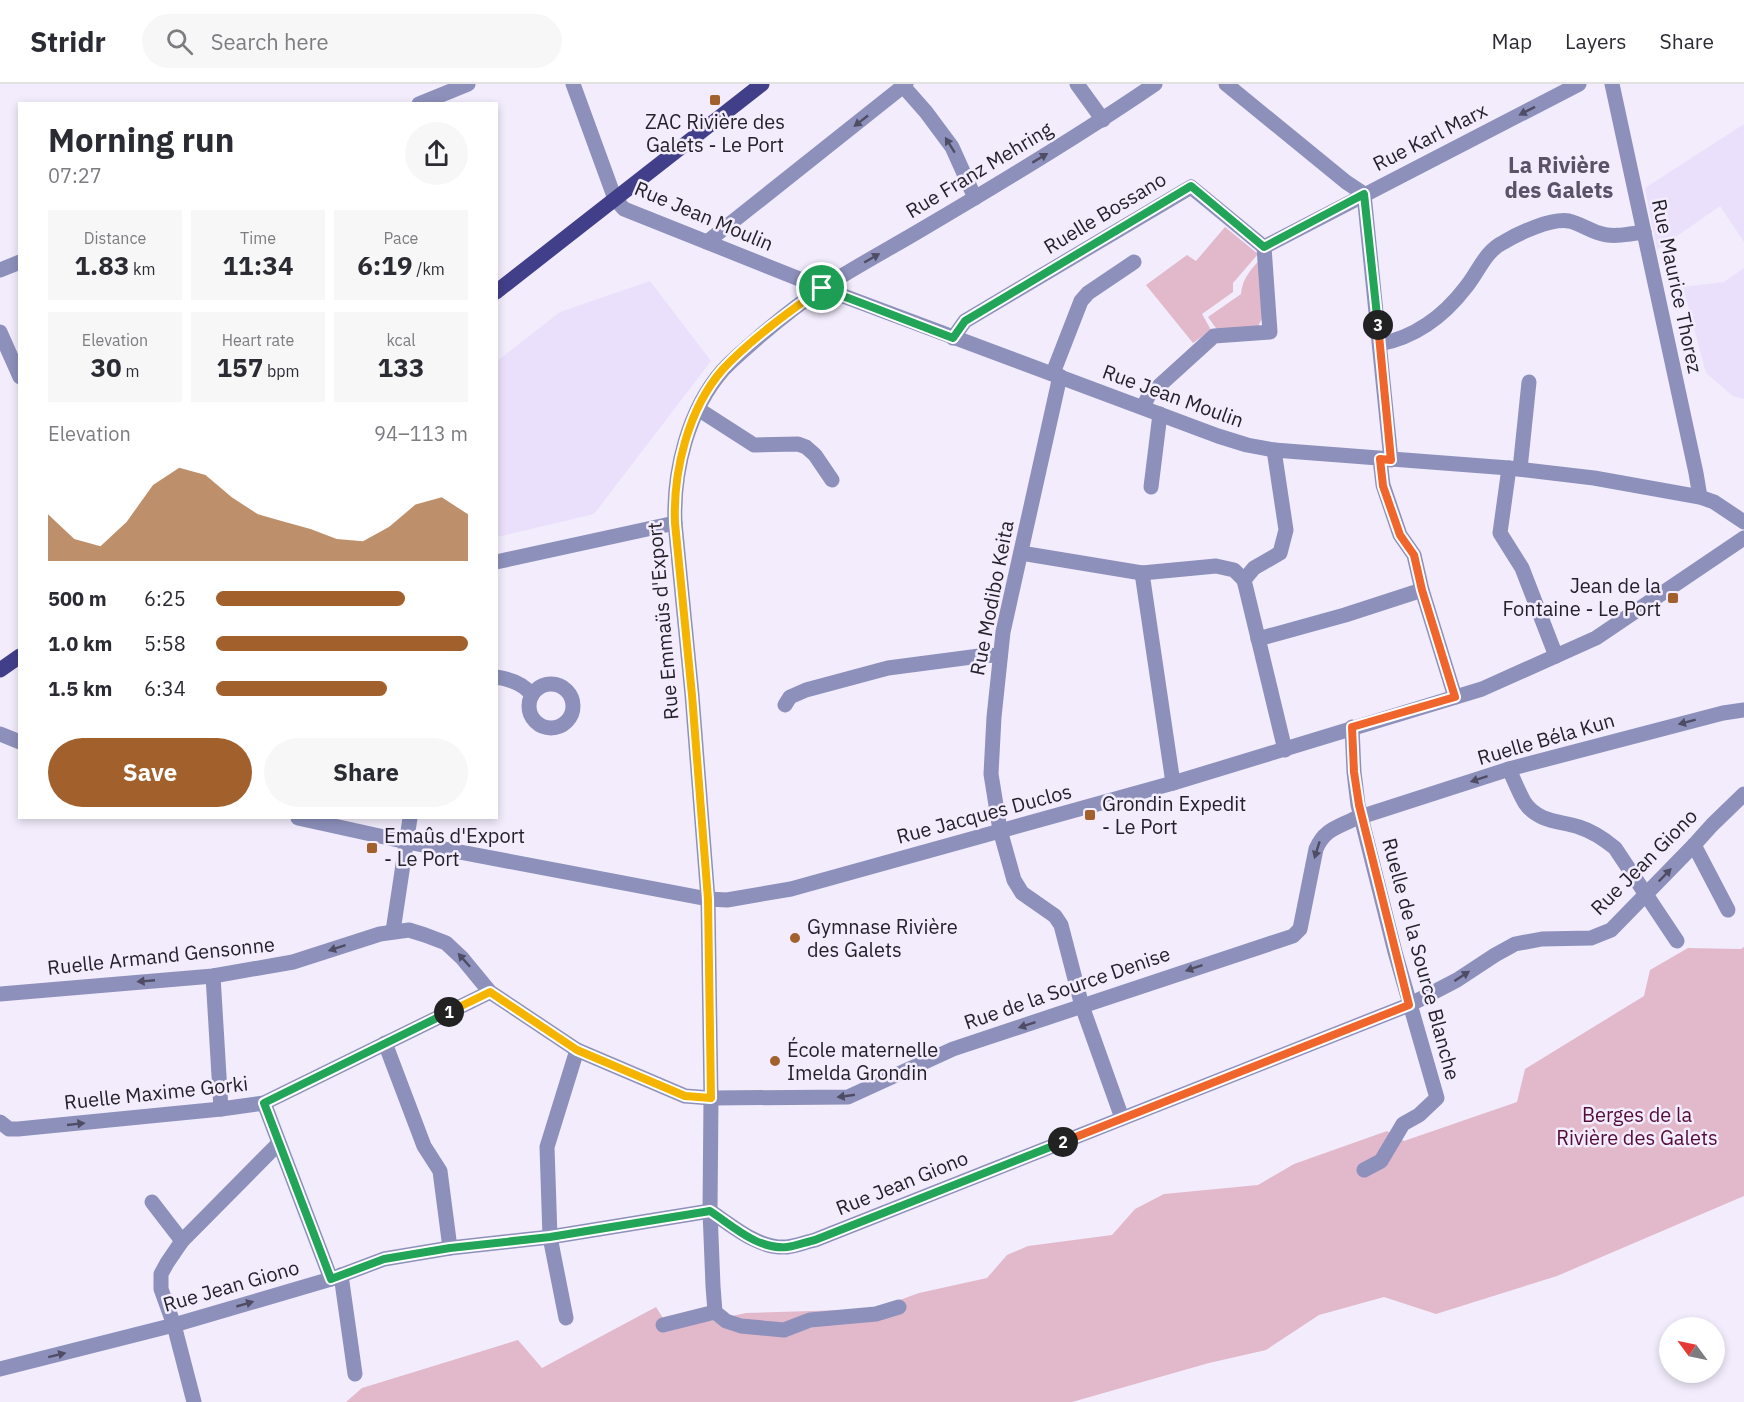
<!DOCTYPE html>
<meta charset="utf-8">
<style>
:root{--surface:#fff;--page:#f7f7f7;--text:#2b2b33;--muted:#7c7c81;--line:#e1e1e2;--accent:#a2612c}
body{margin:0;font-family:"IBM Plex Sans",sans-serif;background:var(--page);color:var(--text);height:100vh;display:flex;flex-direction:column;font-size:22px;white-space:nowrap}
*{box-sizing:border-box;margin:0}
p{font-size:20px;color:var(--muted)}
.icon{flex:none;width:33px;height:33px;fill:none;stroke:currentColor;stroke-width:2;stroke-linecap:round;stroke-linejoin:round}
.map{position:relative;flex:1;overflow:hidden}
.panel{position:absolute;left:18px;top:18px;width:480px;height:717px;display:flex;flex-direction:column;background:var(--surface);border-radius:0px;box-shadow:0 3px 9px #0003}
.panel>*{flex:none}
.needle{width:39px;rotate:303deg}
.buttons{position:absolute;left:1659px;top:1233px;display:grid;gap:12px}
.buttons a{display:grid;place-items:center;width:66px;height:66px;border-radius:50%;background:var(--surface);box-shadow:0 3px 9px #0003;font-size:30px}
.pin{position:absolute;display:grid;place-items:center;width:51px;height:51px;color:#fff;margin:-26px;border:3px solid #fff;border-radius:50%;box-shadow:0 2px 6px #0007}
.km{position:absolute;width:30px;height:30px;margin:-15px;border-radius:50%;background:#222;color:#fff;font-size:16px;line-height:30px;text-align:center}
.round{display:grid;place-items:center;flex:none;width:63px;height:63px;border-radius:32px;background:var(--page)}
.overview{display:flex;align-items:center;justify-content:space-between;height:102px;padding:0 30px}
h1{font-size:33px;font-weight:700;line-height:45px}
.metrics{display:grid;grid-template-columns:repeat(3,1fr);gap:9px;height:102px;padding:6px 30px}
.metrics div{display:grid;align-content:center;border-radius:0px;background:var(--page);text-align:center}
.metrics b{font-size:26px;font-weight:700}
.metrics small{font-size:16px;font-weight:400}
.metrics p{font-size:16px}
.chart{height:168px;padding:12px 30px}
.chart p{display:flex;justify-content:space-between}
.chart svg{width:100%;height:108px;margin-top:6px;fill:var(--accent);opacity:.7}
.action{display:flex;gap:12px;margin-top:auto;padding:12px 30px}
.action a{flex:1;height:69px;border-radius:36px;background:var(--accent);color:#fff;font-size:24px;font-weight:700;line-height:69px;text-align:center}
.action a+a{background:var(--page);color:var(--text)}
ul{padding:0 30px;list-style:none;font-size:20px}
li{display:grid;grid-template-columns:96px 72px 1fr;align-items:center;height:45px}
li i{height:15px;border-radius:8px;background:var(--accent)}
header{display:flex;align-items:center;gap:36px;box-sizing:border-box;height:84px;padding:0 30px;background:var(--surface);border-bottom:2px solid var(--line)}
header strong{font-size:28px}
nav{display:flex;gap:33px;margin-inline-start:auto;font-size:21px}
.search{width:420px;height:54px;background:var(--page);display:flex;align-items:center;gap:15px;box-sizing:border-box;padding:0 21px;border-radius:33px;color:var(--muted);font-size:22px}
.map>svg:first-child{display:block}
</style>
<header>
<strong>Stridr</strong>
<div class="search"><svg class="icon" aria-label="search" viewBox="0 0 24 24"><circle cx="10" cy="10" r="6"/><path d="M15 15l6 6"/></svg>Search here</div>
<nav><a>Map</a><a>Layers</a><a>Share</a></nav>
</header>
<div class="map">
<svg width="1744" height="1318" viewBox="0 0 1744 1318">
<rect width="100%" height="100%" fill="#f2ecfc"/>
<g fill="#ebe0fb">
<path d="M 1744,40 L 1744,158 L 1720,122 L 1657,166 L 1645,104 Z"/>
<path d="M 1744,184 L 1744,315 L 1733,312 L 1706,289 L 1683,203 L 1724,198 Z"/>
<path d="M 650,197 L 711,277 L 594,430 L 497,453 L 497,277 L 560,228 Z"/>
</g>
<g fill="#e2b9cb">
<path d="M 1225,143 L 1258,170 L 1233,199 L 1233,208 L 1202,230 L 1211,246 L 1193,259 L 1146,201 L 1187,171 L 1196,177 Z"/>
<path d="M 1264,171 L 1267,225 L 1256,246 L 1218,247 L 1208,233 L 1241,210 C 1242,194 1253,183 1264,171 Z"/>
<path d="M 1744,863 L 1744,1112 L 1557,1192 L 1436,1230 L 1384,1213 L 1319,1231 L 1266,1266 L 1209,1279 L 1072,1318 L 346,1318 L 362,1304 L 518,1256 L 542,1284 L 656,1223 L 670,1245 L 746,1229 L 875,1225 L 919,1209 L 987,1194 L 1007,1171 L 1028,1162 L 1112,1151 L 1135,1125 L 1164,1110 L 1258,1101 L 1294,1080 L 1387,1047 L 1404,1057 L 1517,1018 L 1525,985 L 1644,912 L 1650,886 L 1688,864 L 1741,865 Z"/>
</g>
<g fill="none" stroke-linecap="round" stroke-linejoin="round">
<g stroke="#8d90bb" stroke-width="15">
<path d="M 573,0 L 615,115 L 624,125 L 822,204 L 1218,352 L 1247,361 L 1274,366 L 1509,384 L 1594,394 L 1700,413 L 1714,418 L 1744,438"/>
<path d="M 1077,0 L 1103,36"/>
<path d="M 1226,0 L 1346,98 L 1364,110 L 1391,376"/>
<path d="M 1612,0 L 1696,389 L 1700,413"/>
<path d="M 904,3 L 926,28 L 952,63 L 975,114"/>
<path d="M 419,20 L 468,0"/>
<path d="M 707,158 L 906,0"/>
<path d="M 1264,163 L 1579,0"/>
<path d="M 0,186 L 20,178"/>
<path d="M 0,248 L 20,293"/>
<path d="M 953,254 L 965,237 L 1191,103 L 1264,163 L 1270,248 L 1214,252 L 1149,311 L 1143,323"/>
<path d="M 1380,260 C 1415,253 1444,232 1466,203 C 1479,187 1485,167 1504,158 C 1519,149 1551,134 1569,137 C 1579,139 1589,146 1599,149 C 1613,154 1629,150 1644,148"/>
<path d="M 1053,289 L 1081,217 L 1088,209 L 1134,178"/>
<path d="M 1060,292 L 1003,548 L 994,633 L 991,690 L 1000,746 L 1014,796 L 1022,809 L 1055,832 L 1061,841 L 1082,922 L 1122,1034"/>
<path d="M 698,325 L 754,361 L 798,360 L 806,363 L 815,371 L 832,396"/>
<path d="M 1380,375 L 1383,401 L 1400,451 L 1414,471 L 1422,506 L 1455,613"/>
<path d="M 1509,384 L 1500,449 L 1522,484 L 1556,572"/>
<path d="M 1520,385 L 1529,298"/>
<path d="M 1151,403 L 1160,330"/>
<path d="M 1021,469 L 1142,489 L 1216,482 L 1234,486 L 1244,496"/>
<path d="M 496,478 L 675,439"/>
<path d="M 1142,489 L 1173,699"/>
<path d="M 1244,496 L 1285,666"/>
<path d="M 1244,496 L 1254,484 L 1280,469 L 1286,446 L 1274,366"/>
<path d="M 1258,555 L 1345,531 L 1422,506"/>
<path d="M 496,593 C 510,595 523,599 532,611"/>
<circle cx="551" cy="622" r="22"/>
<path d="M 785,621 L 790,613 L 806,606 L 888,584 L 987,571 L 1000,572"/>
<path d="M 1352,643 L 1354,688 L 1358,721 L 1395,868 L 1437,1014 L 1419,1031 L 1403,1040 L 1381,1077 L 1364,1086"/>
<path d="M 0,650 L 20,658"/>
<path d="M 1509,685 C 1514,696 1519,709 1525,719 C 1538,738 1560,737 1579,743 C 1592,747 1604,755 1615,764 L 1677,857"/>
<path d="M 298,734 L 407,758 L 708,815 L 727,816 L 791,805 L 1173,699 L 1482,605 L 1596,554 L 1744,454"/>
<path d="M 1694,761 L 1728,826"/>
<path d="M 393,847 L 410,734"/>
<path d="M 213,892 L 221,1025"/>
<path d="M 0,910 L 213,892 L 293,878 L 380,850 L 409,846 L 425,851 L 446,859 L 462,874 L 490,908 L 577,966 L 685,1012 L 711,1014 L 848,1013 L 953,965 L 1293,852 L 1300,845 L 1316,765 C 1324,746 1336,744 1354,735 L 1509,685 L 1723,629 L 1744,626"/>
<path d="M 385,959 L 424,1062 L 440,1087 L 450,1164"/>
<path d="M 264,1019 L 331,1195"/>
<path d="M 0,1038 L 9,1045 L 18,1045 L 221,1025 L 264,1019 L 490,908"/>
<path d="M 152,1118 L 182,1157"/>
<path d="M 341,1191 L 355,1290"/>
<path d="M 899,1223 L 876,1230 L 810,1236 L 784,1246 L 741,1242 L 726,1237 L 715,1228 L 713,1202 L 710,1127 L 711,1014 L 708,815 L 692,611 L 675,439 C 673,387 688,326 723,286 C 734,274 748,263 760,252 C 780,235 800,219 821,205 C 853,184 887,166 919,147 C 999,100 1079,52 1155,0"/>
<path d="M 566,1234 L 550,1153 L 547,1063 L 577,966"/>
<path d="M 663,1241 L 715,1228"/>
<path d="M 0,1285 L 174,1241 L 331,1195 L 384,1175 L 450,1164 L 550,1153 L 710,1127 C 733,1142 758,1165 787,1163 C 796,1162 806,1158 815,1156 L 1409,921 L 1457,896 L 1495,871 L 1515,860 L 1542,855 L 1591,854 L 1611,846 L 1694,761 L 1712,741 L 1744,710"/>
<path d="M 194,1318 L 174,1241 L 161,1205 L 161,1190 L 167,1179 L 182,1157 L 279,1059"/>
</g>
<g stroke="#423f8a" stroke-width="15">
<path d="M 496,208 L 762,0"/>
<path d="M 0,586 L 20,572"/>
</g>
</g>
<defs><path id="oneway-solid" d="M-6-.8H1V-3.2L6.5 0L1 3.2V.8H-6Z" transform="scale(1.5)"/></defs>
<g fill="#4f4d65">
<use href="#oneway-solid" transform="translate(1527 27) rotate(153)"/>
<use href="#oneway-solid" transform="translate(861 37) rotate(142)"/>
<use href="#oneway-solid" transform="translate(950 61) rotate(-122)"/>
<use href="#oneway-solid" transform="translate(1040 74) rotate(-31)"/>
<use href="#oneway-solid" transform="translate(872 174) rotate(-30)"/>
<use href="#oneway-solid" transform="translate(1687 638) rotate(165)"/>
<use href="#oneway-solid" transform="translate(1479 695) rotate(162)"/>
<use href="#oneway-solid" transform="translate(1317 766) rotate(107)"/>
<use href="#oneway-solid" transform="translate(1665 791) rotate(-46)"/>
<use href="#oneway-solid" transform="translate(337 864) rotate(162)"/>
<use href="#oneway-solid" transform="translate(464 876) rotate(-132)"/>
<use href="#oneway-solid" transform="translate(1194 884) rotate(161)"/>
<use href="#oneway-solid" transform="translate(1462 892) rotate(-33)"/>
<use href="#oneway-solid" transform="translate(146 897) rotate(175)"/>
<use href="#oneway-solid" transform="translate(1027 941) rotate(162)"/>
<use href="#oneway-solid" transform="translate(846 1012) rotate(172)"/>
<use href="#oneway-solid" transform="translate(76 1040) rotate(-6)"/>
<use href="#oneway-solid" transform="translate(245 1220) rotate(-16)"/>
<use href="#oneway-solid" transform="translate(57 1271) rotate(-14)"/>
</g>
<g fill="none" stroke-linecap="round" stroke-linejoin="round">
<g stroke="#fff" stroke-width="12">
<path id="split-1" d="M 449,928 L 490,908 L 577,966 L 685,1012 L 711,1014 L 708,815 L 692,611 L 675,439 C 673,387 688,325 723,285 C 750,256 790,227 822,204"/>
</g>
<g stroke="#fff" stroke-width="12">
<path id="split-2" d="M 449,928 L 264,1019 L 331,1195 L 384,1175 L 450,1164 L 550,1153 L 710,1127 C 733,1142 758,1166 787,1163 C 796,1162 806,1158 815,1156 L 1063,1058"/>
</g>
<g stroke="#fff" stroke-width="12">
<path id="split-3" d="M 1063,1058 L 1409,921 L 1359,721 L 1354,688 L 1352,643 L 1455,613 L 1422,506 L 1414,471 L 1400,451 L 1383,402 L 1380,375 L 1391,376 L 1378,241"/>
</g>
<g stroke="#fff" stroke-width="12">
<path id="split-4" d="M 822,204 L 953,254 L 965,237 L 1191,102 L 1264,163 L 1364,110 L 1378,241"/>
</g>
<use href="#split-1" stroke="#f5b400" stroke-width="8"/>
<use href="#split-2" stroke="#22a559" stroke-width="8"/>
<use href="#split-3" stroke="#f0652b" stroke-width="8"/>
<use href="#split-4" stroke="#22a559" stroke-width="8"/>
</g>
<g fill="#a2612c" stroke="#f2ecfc" stroke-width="2">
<rect x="709" y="10" width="12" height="12" rx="3"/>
<rect x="1667" y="508" width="12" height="12" rx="3"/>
<rect x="1084" y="725" width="12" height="12" rx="3"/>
<rect x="366" y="758" width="12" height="12" rx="3"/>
<circle cx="795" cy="854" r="6"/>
<circle cx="775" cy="977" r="6"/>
</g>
<g text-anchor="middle" stroke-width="5" stroke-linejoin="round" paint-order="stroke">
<g font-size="20" fill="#25212b" stroke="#f2ecfc" text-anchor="start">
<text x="715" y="45" text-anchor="middle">ZAC Rivière des<tspan x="715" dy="23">Galets - Le Port</tspan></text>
<text x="1661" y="509" text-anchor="end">Jean de la<tspan x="1661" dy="23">Fontaine - Le Port</tspan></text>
<text x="1102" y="727">Grondin Expedit<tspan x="1102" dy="23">- Le Port</tspan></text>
<text x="384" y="759">Emaûs d'Export<tspan x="384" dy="23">- Le Port</tspan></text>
<text x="807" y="850">Gymnase Rivière<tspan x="807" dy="23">des Galets</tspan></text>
<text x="787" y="973">École maternelle<tspan x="787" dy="23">Imelda Grondin</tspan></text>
</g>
<g font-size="20" fill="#25212b" stroke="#f2ecfc">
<text transform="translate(1430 53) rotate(-27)" y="7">Rue Karl Marx</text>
<text transform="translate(979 86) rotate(-31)" y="7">Rue Franz Mehring</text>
<text transform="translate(1105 129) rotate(-31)" y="7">Ruelle Bossano</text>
<text transform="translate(704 132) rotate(23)" y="7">Rue Jean Moulin</text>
<text transform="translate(1677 202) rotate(78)" y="7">Rue Maurice Thorez</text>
<text transform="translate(1173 312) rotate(20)" y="7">Rue Jean Moulin</text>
<text transform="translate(992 514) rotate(-79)" y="7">Rue Modibo Keita</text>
<text transform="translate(663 537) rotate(-95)" y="7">Rue Emmaüs d'Export</text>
<text transform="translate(1546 655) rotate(-16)" y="7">Ruelle Béla Kun</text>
<text transform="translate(984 730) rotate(-15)" y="7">Rue Jacques Duclos</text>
<text transform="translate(1644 778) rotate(-45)" y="7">Rue Jean Giono</text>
<text transform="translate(161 872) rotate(-6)" y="7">Ruelle Armand Gensonne</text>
<text transform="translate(1421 875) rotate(75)" y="7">Ruelle de la Source Blanche</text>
<text transform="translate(1067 904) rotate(-19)" y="7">Rue de la Source Denise</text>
<text transform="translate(156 1009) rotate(-6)" y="7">Ruelle Maxime Gorki</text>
<text transform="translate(902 1099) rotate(-22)" y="7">Rue Jean Giono</text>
<text transform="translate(231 1202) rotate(-16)" y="7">Rue Jean Giono</text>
</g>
<g font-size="20" fill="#540b37" stroke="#f2ecfc">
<text x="1637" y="1038">Berges de la<tspan x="1637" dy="23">Rivière des Galets</tspan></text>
</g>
<g font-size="22" font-weight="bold" fill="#5b5168" stroke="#f2ecfc">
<text x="1559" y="89">La Rivière<tspan x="1559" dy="25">des Galets</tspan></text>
</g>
</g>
</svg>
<div class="buttons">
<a><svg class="needle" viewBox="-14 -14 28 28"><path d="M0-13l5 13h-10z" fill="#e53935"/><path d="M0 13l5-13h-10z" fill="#7c7c81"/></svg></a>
</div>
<div class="pin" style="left:822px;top:204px;background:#1e9e55"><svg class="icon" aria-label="arrive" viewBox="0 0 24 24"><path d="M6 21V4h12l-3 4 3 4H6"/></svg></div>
<b class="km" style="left:449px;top:928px">1</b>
<b class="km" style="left:1063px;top:1058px">2</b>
<b class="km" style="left:1378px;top:241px">3</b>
<section class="panel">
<div class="overview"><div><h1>Morning run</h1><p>07:27</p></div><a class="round"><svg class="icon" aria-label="share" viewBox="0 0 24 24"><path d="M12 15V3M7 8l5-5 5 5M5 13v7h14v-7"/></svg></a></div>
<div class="metrics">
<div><p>Distance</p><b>1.83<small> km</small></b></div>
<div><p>Time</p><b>11:34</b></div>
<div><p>Pace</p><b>6:19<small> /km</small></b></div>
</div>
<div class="metrics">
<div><p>Elevation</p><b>30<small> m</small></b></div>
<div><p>Heart rate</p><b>157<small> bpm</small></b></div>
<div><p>kcal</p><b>133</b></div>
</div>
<div class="chart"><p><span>Elevation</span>94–113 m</p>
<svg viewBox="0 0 160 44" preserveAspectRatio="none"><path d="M0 44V25L10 35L20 38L30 28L40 13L50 6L60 9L70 18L80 25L90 28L100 31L110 35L120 36L130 30L140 21L150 18L160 25V44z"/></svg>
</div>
<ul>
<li><b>500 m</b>6:25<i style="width:75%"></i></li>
<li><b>1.0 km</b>5:58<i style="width:100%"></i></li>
<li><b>1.5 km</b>6:34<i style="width:68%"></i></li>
</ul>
<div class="action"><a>Save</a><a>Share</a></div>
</section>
</div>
